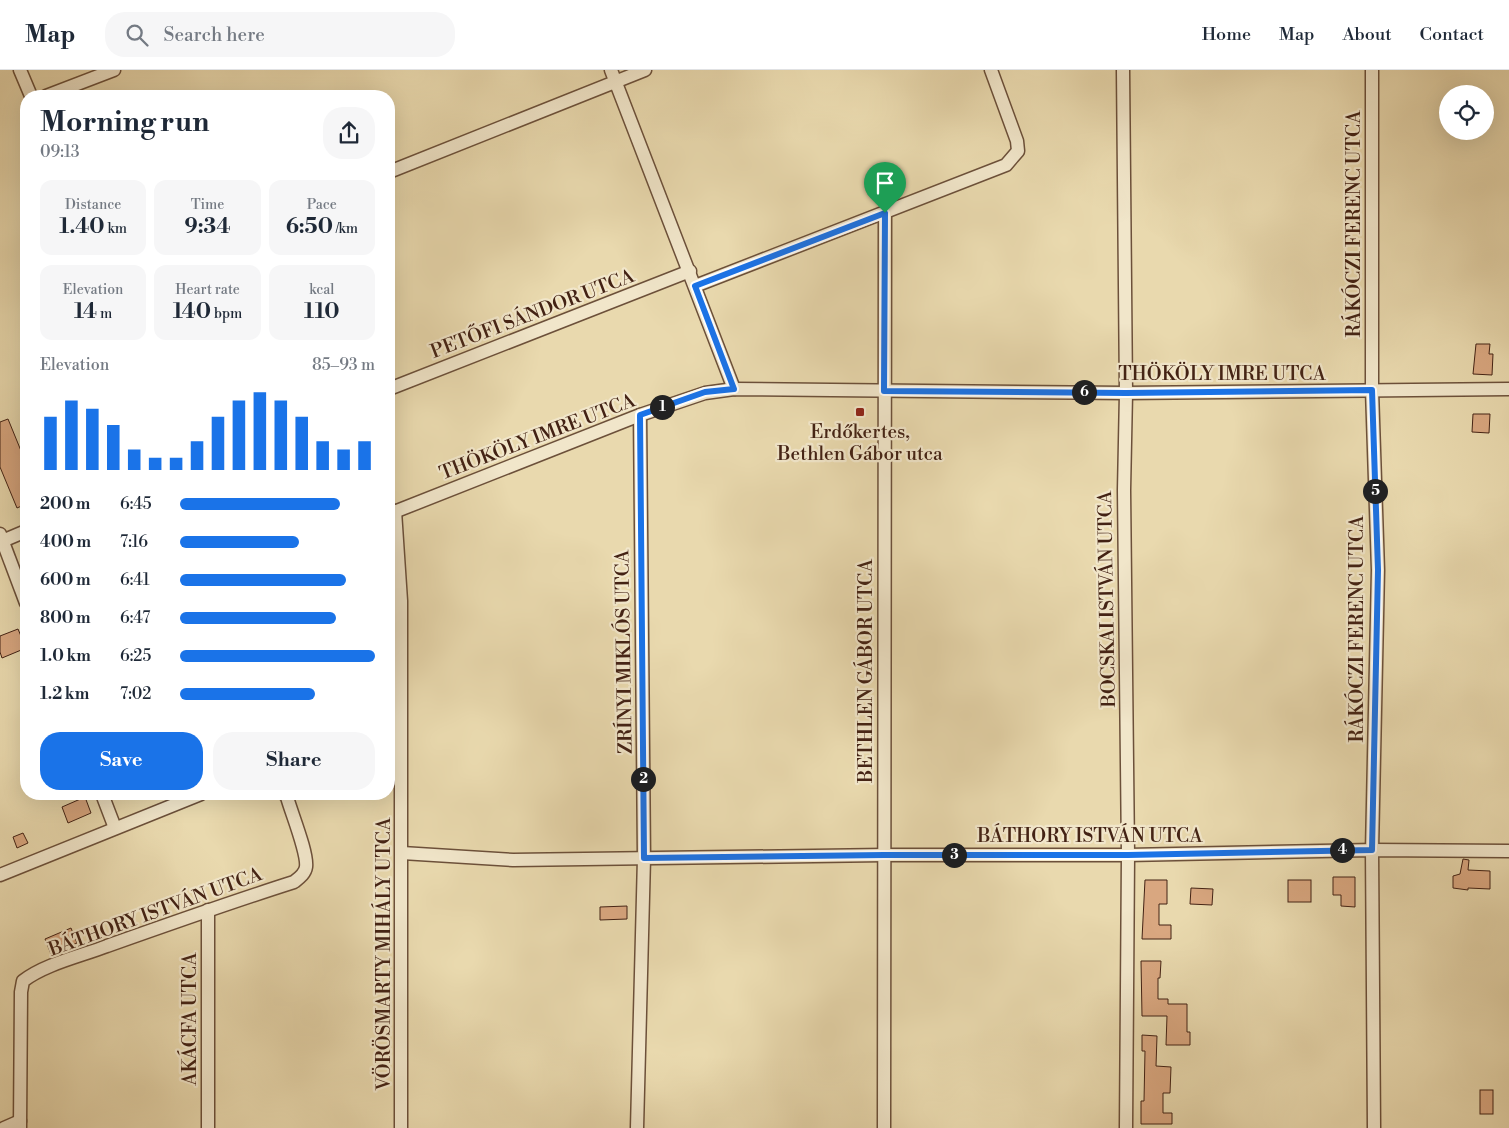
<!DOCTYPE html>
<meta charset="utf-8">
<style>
:root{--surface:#fff;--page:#f6f6f7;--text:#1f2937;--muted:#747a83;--line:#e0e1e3;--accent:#1a73e8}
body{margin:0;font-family:"Libre Bodoni",serif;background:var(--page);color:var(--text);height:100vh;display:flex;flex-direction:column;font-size:19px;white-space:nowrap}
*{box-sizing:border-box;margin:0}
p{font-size:16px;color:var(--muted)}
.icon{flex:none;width:28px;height:28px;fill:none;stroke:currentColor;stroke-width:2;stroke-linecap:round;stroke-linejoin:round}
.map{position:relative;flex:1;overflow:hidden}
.side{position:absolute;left:20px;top:20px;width:375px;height:710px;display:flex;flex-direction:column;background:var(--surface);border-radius:20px;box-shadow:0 5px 20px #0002}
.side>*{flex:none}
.fabs{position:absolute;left:1439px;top:15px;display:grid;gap:10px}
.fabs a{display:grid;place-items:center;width:55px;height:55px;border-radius:50%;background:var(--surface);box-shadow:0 5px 20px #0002;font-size:25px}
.pin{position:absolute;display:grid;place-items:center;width:42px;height:42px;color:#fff;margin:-51px -21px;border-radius:50% 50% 50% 0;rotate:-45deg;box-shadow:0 0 5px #0007}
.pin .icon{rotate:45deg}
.km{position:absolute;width:25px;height:25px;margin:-12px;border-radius:50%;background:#222;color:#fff;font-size:14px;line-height:25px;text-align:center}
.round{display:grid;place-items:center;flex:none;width:52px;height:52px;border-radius:20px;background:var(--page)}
.head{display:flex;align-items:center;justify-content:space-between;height:85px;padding:0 20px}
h1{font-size:28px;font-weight:700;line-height:38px}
.stats{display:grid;grid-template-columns:repeat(3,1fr);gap:8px;height:85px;padding:5px 20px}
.stats div{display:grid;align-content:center;border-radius:12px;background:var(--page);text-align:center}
.stats b{font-size:21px;font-weight:700}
.stats small{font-size:14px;font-weight:400}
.stats p{font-size:14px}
.chart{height:140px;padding:10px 20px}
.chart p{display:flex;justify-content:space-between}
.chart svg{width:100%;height:90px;margin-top:5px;stroke:var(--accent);stroke-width:6}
.action{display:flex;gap:10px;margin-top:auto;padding:10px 20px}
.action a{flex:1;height:58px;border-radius:20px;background:var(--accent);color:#fff;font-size:20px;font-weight:700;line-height:58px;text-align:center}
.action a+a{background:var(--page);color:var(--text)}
ul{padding:0 20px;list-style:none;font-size:16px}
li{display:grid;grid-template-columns:80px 60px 1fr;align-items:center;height:38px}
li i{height:12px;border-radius:6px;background:var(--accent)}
header{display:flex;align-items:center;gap:30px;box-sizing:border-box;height:70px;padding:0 25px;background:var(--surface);border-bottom:1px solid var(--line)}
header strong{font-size:24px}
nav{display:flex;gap:28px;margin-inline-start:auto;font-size:18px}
.search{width:350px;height:45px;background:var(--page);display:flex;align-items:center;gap:12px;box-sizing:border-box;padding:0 18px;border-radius:20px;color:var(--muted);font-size:19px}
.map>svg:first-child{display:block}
</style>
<header>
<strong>Map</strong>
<div class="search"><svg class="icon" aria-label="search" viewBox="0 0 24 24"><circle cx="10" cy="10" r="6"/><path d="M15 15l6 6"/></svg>Search here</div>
<nav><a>Home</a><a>Map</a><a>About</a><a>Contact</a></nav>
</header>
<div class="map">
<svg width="1509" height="1058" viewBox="0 0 1509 1058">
<rect width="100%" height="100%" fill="#e9d9ae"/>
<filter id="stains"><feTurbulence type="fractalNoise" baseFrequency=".004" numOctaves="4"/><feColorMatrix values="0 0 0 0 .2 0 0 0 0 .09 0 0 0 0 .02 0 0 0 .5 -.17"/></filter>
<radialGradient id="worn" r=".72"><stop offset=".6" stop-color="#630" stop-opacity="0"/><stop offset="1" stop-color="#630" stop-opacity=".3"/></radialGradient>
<g fill="#d9a780" stroke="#432214">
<path d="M 1476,274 L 1490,274 L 1489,284 L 1493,284 L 1492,305 L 1473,304 Z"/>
<path d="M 1473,344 L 1490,344 L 1489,363 L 1472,362 Z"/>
<path d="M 8,349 L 26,393 L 26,434 L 17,438 L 0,397 L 0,352 Z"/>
<path d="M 18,559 L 26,578 L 2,588 L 0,582 L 0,566 Z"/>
<path d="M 85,727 L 91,743 L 68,753 L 62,737 Z"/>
<path d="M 23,763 L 28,773 L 17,778 L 13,767 Z"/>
<path d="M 1463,789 L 1469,790 L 1468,800 L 1490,801 L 1490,819 L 1468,818 L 1468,820 L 1453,818 L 1453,806 L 1460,804 Z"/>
<path d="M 1333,807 L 1355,807 L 1355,837 L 1341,836 L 1341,825 L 1333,825 Z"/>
<path d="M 1145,810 L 1167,810 L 1167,834 L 1159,834 L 1159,855 L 1171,855 L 1171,869 L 1142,869 Z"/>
<rect x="1288" y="810" width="23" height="22"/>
<path d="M 1191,818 L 1213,819 L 1212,835 L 1190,834 Z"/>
<path d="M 627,836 L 627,849 L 600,850 L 600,837 Z"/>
<path d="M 71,858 L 77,873 L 51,884 L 45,869 Z"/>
<path d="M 1141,891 L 1161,891 L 1160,908 L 1158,908 L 1158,929 L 1168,929 L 1168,934 L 1187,934 L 1187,962 L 1190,962 L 1190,975 L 1166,975 L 1167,946 L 1142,946 Z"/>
<path d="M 1142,965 L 1157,966 L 1156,996 L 1171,997 L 1170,1023 L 1163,1023 L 1163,1043 L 1172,1043 L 1172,1054 L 1141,1054 L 1141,1031 L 1144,1031 L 1145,981 L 1142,981 Z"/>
<rect x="1480" y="1020" width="13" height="24"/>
</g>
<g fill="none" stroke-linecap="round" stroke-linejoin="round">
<g stroke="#6c503a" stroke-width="15">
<g id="minor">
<path d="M 20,0 L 31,26"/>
<path d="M 611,0 L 734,319"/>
<path d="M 1123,0 L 1126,323 L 1124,420 L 1128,785 L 1126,1058"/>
<path d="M 1372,0 L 1372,320 L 1378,500 L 1372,780 L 1374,1058"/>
<path d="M 46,26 L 114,0"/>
<path d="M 389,102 L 645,0"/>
<path d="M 695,216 L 1006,95 L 1018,81 L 1017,71 L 991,0"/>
<path d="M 389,319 L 690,201"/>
<path d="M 395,441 L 401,531 L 401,1058"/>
<path d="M 389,444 L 640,345 L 705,323 L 734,319 L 1126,323 L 1509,319"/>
<path d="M 0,464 L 26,533"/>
<path d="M 0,472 L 26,461"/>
<path d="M 102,724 L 115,758"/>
<path d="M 402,783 L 513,790 L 884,785 L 1128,785 L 1372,780 L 1509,781"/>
<path d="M 0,805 L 201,724"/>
<path d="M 208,840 L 208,1058"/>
<path d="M 4,1058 L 20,1051"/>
<path d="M 20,1058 L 21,922 L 23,911 C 45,894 81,886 107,876 C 169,854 231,832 294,812 C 299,808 305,804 306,797 C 308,783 291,742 287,727 L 284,724"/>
<path d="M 637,1058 L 644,788 L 640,345"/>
<path d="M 884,1058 L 885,143"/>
</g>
</g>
<use href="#minor" stroke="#f1e6ca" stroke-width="12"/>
</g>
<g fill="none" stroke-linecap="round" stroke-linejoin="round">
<g stroke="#fff" stroke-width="10">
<path id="route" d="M 885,143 L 884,321 L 1126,323 L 1372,320 L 1378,500 L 1372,780 L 1128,785 L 884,785 L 644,788 L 640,345 L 705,322 L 734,319 L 695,216 Z"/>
</g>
<use href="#route" stroke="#1a73e8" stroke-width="6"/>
</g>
<rect fill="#8f2418" stroke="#f1e6ca" stroke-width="2" x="855" y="337" width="10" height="10" rx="2.5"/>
<g text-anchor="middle" stroke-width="4.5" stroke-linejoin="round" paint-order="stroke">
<g font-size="19" fill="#432214" stroke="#f1e6ca">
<text transform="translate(1353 154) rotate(-90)" y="7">RÁKÓCZI FERENC UTCA</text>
<text transform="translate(532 243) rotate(-21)" y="7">PETŐFI SÁNDOR UTCA</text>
<text x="1222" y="310">THÖKÖLY IMRE UTCA</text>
<text transform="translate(537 366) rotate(-21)" y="7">THÖKÖLY IMRE UTCA</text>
<text transform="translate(1106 529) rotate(-91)" y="7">BOCSKAI ISTVÁN UTCA</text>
<text transform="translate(1356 559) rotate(-90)" y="7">RÁKÓCZI FERENC UTCA</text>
<text transform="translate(623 582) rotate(-91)" y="7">ZRÍNYI MIKLÓS UTCA</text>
<text transform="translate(865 601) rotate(-90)" y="7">BETHLEN GÁBOR UTCA</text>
<text x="1090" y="772">BÁTHORY ISTVÁN UTCA</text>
<text transform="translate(155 841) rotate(-20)" y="7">BÁTHORY ISTVÁN UTCA</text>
<text transform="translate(383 884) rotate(-90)" y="7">VÖRÖSMARTY MIHÁLY UTCA</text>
<text transform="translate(189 949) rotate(-90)" y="7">AKÁCFA UTCA</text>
</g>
<g font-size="19" fill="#432214" stroke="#f1e6ca">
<text x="860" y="368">Erdőkertes,<tspan x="860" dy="22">Bethlen Gábor utca</tspan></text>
</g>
</g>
<rect width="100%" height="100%" filter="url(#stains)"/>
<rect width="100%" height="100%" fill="url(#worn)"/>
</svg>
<div class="fabs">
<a><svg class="icon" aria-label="locate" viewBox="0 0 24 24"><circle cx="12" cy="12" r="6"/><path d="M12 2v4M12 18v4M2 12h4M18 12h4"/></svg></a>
</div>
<div class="pin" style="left:885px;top:143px;background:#1e9e55"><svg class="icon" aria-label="arrive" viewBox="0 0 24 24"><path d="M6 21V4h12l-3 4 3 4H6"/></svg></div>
<b class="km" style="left:662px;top:337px">1</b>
<b class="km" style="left:643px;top:709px">2</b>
<b class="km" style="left:954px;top:785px">3</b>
<b class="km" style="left:1342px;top:780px">4</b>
<b class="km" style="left:1375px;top:421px">5</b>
<b class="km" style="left:1084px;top:322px">6</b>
<section class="side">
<div class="head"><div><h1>Morning run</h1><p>09:13</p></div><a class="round"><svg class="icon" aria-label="share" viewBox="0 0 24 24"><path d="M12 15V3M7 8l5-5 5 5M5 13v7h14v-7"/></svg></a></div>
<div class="stats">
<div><p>Distance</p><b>1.40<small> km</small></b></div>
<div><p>Time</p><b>9:34</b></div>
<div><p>Pace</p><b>6:50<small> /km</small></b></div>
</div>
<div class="stats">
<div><p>Elevation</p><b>14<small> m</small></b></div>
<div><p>Heart rate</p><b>140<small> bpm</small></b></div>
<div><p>kcal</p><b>110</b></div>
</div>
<div class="chart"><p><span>Elevation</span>85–93 m</p>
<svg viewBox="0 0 160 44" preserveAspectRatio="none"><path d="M5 44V18M15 44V10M25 44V14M35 44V22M45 44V34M55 44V38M65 44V38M75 44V30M85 44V18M95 44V10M105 44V6M115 44V10M125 44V18M135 44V30M145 44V34M155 44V30"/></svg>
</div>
<ul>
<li><b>200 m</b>6:45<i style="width:82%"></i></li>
<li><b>400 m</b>7:16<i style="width:61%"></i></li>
<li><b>600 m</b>6:41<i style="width:85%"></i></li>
<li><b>800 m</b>6:47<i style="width:80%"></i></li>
<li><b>1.0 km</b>6:25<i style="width:100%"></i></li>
<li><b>1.2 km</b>7:02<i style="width:69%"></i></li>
</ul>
<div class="action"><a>Save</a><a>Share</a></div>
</section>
</div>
